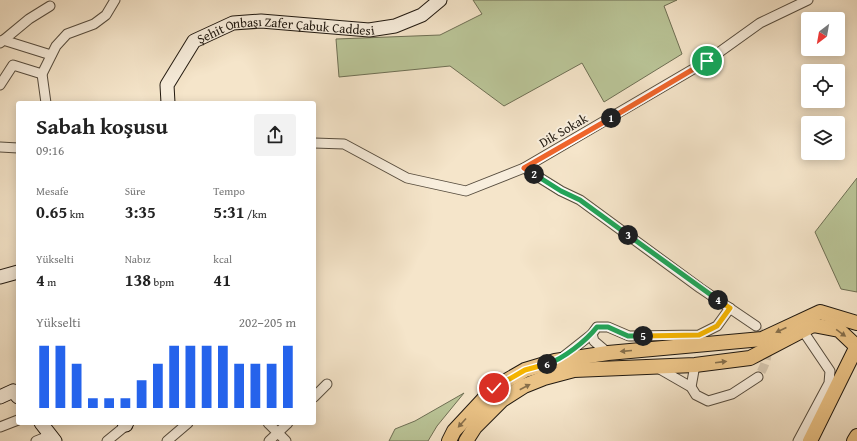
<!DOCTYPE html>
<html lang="tr">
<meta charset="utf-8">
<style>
:root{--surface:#fff;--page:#f2f2f2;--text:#222;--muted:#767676;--accent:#2563eb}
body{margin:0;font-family:"Gentium Book Plus",serif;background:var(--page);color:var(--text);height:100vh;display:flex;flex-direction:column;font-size:15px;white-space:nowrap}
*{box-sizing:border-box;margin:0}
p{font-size:13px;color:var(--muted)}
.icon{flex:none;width:22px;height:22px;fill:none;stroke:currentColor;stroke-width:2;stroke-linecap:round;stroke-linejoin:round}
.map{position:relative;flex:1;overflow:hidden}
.sheet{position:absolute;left:16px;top:101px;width:300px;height:324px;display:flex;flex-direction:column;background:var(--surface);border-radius:4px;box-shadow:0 2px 10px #0003}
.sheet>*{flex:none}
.needle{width:26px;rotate:211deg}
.controls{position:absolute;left:801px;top:12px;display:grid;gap:8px}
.controls a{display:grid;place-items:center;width:44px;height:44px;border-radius:4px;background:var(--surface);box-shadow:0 2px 10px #0003;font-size:20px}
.pin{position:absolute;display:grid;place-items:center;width:34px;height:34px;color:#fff;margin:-17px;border:2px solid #fff;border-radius:50%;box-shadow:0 1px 4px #0007}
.km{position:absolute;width:20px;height:20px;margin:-10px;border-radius:50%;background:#222;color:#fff;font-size:11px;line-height:20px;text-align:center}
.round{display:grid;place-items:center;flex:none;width:42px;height:42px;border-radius:4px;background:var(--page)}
.head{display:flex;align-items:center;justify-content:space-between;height:68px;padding:0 20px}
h1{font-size:22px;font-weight:700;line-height:30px}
.metrics{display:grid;grid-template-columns:repeat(3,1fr);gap:6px;height:68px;padding:4px 20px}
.metrics div{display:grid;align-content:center}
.metrics b{font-size:17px;font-weight:700}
.metrics small{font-size:11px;font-weight:400}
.metrics p{font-size:11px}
.chart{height:112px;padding:8px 20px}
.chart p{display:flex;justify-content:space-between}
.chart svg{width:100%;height:72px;margin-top:4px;stroke:var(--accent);stroke-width:6}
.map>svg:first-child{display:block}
</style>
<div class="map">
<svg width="857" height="441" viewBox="0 0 857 441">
<rect width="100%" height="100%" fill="#f5e5ca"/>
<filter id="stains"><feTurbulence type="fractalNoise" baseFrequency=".005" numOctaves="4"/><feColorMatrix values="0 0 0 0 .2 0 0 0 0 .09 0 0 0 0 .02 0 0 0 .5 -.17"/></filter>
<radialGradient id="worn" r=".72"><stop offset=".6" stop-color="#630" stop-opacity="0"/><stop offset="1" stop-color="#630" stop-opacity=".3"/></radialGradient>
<g fill="#bac598" stroke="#6e6f54">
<path d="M 473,0 L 677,0 L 664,6 L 682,54 L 604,102 L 582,63 L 504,106 L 450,66 L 339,77 L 336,39 L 440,35 L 482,14 Z"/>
<path d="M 857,178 L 857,292 L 841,289 L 815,232 Z"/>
<path d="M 464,393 L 437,426 L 428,441 L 389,441 L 395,429 L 415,421 Z"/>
</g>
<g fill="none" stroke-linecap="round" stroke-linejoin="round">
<path stroke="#d5c6ae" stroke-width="9" stroke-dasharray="9 4.5" stroke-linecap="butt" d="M 756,326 C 768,347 772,355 758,377"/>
<g stroke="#564c3e" stroke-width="11">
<g id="street">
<path d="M 3,40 L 51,55"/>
<path d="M 0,43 L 29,19 L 50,6"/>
<path d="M 0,85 L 13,65 L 42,74"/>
<path d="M 46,103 L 42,74 L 56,46 L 67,34 L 94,24 L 106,15 L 115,0"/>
<path d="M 314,143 L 344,144 L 407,178 L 466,191 L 524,168 L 707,61 L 760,23 L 808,0"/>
<path d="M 0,147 L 18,148"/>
<path d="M 524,168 L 561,191 L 580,200 L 700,288 L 756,326"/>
<path d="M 592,334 L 594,341 L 608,353"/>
<path d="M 559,360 L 592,334 L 597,327 L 608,327 L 629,336 L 699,335 L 717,326 L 730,308"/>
<path d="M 658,368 L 691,387 L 696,395 L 708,401 L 732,394 L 758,377"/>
<path d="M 691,387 L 695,365"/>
<path d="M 314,397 L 327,384"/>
<path d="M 268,423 L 286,441"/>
<path d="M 0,427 L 18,420"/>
<path d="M 36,441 L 51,435"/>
<path d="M 107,441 L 129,423"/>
<path d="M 167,441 L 188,423"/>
<path d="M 269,441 L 288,423"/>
<path d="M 798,441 L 829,383 L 830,371 L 803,331"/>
</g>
</g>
<g stroke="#211910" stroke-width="15">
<g id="secondary">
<path id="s1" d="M 168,103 L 167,85 L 194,41 L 233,23 L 261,21 L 369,30 L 395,26 L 422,15 L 440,0"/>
<path d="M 0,277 L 18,272"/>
<path d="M 0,397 L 13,391 L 18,397"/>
<path d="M 41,423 L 55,441"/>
<path d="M 124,423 L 126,425"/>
</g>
</g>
<g stroke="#211910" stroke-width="16">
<g id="primary">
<path d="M 449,441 L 454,431 L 494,388 L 525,370 L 555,361 L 608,353 L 762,339 L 820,312 L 857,323"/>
<path d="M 466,441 L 475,427 L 502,400 L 524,386 L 544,378 L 574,370 L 695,365 L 750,358 L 813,325 L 839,330 L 857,347"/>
<path d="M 810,441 L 857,346"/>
<path d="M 854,441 L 857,436"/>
</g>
</g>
<use href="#street" stroke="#f8eedd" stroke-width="9"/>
<use href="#secondary" stroke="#f8eedd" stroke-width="13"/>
<use href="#primary" stroke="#eac285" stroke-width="14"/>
</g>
<defs><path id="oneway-solid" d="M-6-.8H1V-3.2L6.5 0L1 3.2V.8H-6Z"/></defs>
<g fill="#866e4a">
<use href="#oneway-solid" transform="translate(781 330) rotate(155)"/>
<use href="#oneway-solid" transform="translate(841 333) rotate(36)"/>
<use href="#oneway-solid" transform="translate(626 351) rotate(175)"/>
<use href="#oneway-solid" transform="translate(721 362) rotate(-7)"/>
<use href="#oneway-solid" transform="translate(525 387) rotate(-28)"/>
<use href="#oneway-solid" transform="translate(462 423) rotate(132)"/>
</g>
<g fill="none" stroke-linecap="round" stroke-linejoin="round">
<g stroke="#fff" stroke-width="8">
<path id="split-1" d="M 611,118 L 707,61"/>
</g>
<g stroke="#fff" stroke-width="8">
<path id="split-2" d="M 534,174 L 524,168 L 611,118"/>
</g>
<g stroke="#fff" stroke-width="8">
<path id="split-3" d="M 534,174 L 561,191 L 580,200 L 628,235"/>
</g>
<g stroke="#fff" stroke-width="8">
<path id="split-4" d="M 628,235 L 718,300"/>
</g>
<g stroke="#fff" stroke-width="8">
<path id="split-5" d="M 643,336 L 699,335 L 717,326 L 730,308 L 718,300"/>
</g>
<g stroke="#fff" stroke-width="8">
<path id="split-6" d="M 547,364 C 563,359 586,341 597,327 L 608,327 L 628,336 L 643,336"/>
</g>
<g stroke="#fff" stroke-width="8">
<path id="split-7" d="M 494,388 L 525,370 L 547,364"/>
</g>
<use href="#split-1" stroke="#f0652b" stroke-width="5"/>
<use href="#split-2" stroke="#f0652b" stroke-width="5"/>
<use href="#split-3" stroke="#22a559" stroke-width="5"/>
<use href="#split-4" stroke="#22a559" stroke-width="5"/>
<use href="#split-5" stroke="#f5b400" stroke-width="5"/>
<use href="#split-6" stroke="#22a559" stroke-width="5"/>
<use href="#split-7" stroke="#f5b400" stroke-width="5"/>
</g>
<g text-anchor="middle" stroke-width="4" stroke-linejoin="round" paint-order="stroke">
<g font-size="13" fill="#211910" stroke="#f8eedd">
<text dy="5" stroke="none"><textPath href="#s1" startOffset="164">Şehit Onbaşı Zafer Çabuk Caddesi</textPath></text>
<text transform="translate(563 130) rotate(-30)" y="5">Dik Sokak</text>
</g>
</g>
<rect width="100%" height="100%" filter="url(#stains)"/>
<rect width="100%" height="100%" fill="url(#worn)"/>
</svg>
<div class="controls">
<a><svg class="needle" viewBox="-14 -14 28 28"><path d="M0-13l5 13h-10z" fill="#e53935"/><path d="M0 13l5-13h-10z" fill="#767676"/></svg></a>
<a><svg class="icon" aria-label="locate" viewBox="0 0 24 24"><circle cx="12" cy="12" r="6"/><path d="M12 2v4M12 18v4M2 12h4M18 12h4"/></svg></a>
<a><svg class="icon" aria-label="layers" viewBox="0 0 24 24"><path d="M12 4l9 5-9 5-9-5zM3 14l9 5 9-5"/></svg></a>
</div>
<div class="pin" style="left:707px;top:61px;background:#1e9e55"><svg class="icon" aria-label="arrive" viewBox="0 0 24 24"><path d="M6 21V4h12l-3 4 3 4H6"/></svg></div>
<div class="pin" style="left:494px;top:388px;background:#d93025"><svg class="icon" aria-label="check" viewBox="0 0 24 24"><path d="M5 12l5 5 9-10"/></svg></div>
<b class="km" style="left:611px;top:118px">1</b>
<b class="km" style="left:534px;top:174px">2</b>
<b class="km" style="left:628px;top:235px">3</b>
<b class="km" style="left:718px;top:300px">4</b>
<b class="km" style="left:643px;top:336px">5</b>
<b class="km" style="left:547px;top:364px">6</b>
<section class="sheet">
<div class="head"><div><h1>Sabah koşusu</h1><p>09:16</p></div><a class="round"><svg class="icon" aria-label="share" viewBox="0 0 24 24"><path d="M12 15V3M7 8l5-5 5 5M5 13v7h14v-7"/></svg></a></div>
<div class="metrics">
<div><p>Mesafe</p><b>0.65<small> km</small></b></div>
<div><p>Süre</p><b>3:35</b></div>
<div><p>Tempo</p><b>5:31<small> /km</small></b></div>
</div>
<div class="metrics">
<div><p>Yükselti</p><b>4<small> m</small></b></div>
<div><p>Nabız</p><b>138<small> bpm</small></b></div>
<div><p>kcal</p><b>41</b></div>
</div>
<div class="chart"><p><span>Yükselti</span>202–205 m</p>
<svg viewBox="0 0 160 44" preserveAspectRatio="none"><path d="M5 44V6M15 44V6M25 44V17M35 44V38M45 44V38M55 44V38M65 44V27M75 44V17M85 44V6M95 44V6M105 44V6M115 44V6M125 44V17M135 44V17M145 44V17M155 44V6"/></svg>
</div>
</section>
</div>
